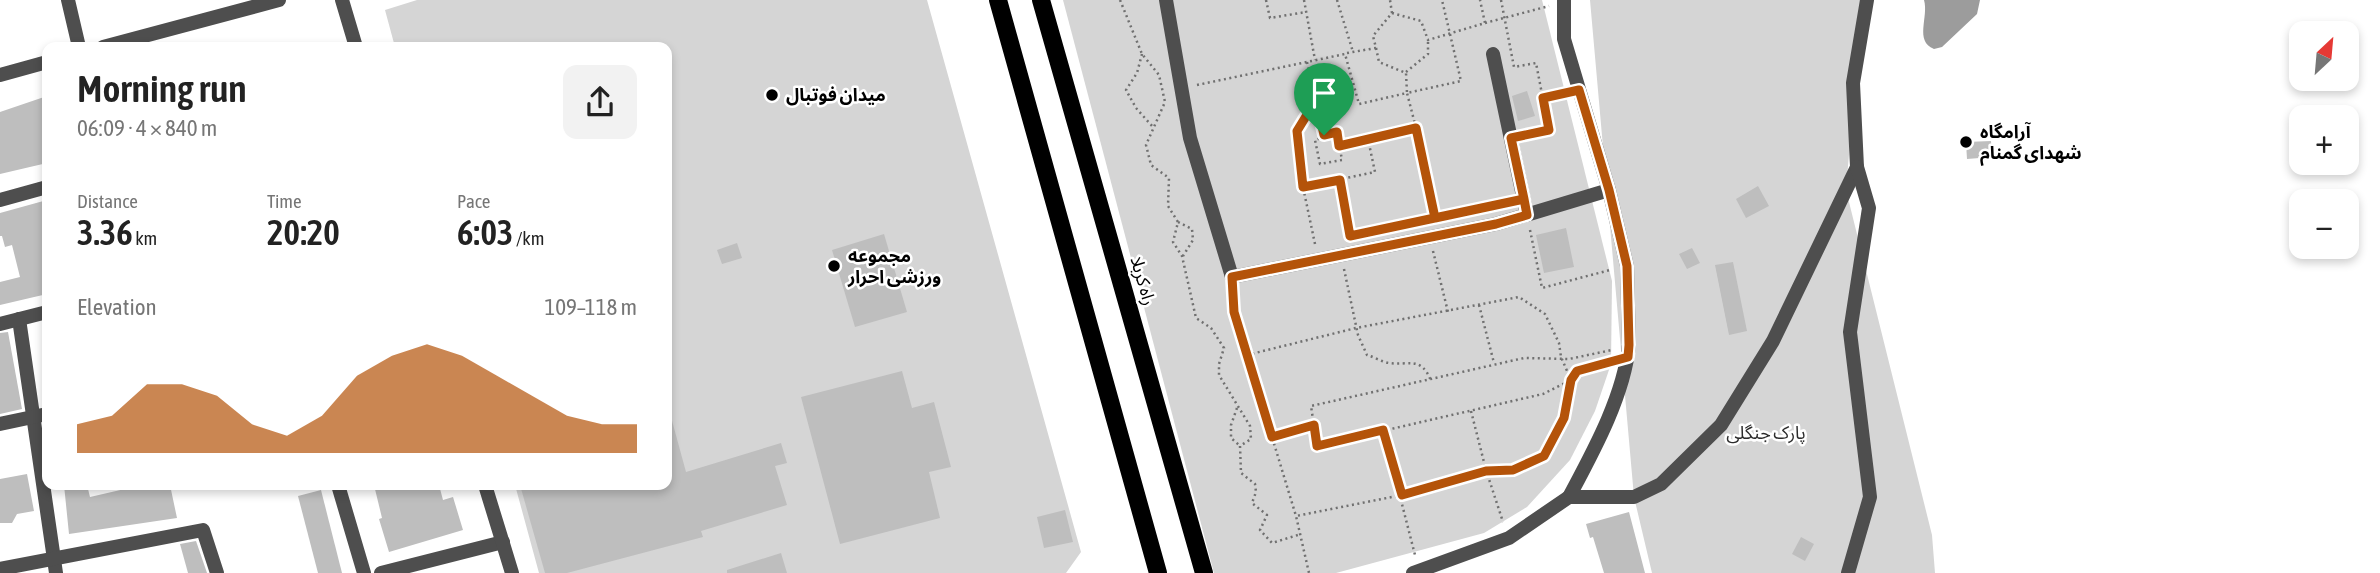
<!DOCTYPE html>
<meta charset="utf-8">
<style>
:root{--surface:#fff;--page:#f2f2f2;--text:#222;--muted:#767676;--accent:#b45309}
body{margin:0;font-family:"Asap Condensed","Noto Sans Arabic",sans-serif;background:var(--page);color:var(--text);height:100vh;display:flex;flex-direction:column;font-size:26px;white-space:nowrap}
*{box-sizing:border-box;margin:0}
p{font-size:23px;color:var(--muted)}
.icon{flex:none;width:38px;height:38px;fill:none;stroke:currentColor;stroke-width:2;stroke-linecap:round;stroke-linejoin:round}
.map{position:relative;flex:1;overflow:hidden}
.details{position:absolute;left:42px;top:42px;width:630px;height:448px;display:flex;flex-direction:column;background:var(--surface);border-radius:14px;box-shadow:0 4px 10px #0003}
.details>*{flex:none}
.needle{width:46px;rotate:26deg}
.buttons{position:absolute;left:2289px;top:21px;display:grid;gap:14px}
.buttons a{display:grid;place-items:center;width:70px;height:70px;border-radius:14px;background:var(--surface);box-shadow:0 4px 10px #0003;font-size:35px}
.pin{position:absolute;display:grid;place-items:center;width:60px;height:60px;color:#fff;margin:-72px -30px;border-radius:50% 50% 50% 0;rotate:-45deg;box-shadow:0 0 7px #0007}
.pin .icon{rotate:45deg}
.round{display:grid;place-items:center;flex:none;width:74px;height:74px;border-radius:14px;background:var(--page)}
.summary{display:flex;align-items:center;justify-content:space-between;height:119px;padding:0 35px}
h1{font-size:38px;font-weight:600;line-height:52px}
.stats{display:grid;grid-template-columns:repeat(3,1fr);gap:10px;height:119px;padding:7px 35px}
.stats div{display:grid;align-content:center}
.stats b{font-size:35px;font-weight:600}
.stats small{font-size:19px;font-weight:400}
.stats p{font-size:19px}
.chart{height:196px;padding:14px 35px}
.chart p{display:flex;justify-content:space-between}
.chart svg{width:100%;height:126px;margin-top:7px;fill:var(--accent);opacity:.7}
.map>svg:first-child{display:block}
</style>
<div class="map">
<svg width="2380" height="573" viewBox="0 0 2380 573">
<rect width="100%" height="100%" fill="#fff"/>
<g fill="#d5d5d5">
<path d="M 417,0 L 927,0 L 1081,552 L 1066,573 L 539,573 L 515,485 L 667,485 L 667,47 L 395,47 L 385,10 Z"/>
<path d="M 1063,0 L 1542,0 L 1612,281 L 1611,364 L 1595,411 L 1570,460 L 1527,507 L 1484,533 L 1336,573 L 1214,573 Z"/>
<path d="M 1590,0 L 1862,0 L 1846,190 L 1932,535 L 1935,573 L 1652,573 L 1634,497 Z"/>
</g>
<path fill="#9c9c9c" d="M 1924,0 L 1980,0 L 1977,14 L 1942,47 L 1934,49 C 1914,41 1929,17 1924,0 Z"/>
<g fill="#bebebe">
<path d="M 1527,91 L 1535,116 L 1518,121 L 1512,96 Z"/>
<path d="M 47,96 L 47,122 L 43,123 L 47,138 L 47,163 L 0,174 L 0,112 Z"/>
<path d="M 1991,141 L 1992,157 L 1967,159 L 1966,142 Z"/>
<path d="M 1758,186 L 1769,206 L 1746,218 L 1736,199 Z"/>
<path d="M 47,200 L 47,294 L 0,305 L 0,282 L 20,277 L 12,245 L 5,247 L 2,236 L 0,236 L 0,213 Z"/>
<path d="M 1566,228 L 1574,267 L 1544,273 L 1536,235 Z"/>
<path d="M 884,234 L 907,312 L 855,327 L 832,250 Z"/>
<path d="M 737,243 L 742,258 L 722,264 L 717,250 Z"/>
<path d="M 1692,248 L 1700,263 L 1687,269 L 1679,254 Z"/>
<path d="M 1733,262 L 1747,331 L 1729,335 L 1715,265 Z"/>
<path d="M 8,332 L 22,409 L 0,414 L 0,333 Z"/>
<path d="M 902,371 L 912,408 L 934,402 L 951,467 L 929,472 L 940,518 L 840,544 L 801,397 Z"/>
<path d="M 667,417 L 671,417 L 686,472 L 781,443 L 787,463 L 775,466 L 787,505 L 701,531 L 703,537 L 567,573 L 545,573 L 520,485 L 667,485 Z"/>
<path d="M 27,474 L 34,511 L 17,514 L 12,523 L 0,523 L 0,479 Z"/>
<path d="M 64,485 L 87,485 L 90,497 L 142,485 L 170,485 L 177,518 L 69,534 Z"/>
<path d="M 374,485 L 439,485 L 443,500 L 453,497 L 463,530 L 389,552 L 379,519 L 382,518 Z"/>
<path d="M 321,490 L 342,573 L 318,573 L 298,496 Z"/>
<path d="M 1065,510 L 1073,542 L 1044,548 L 1037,517 Z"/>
<path d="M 1629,512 L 1645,573 L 1604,573 L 1593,537 L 1590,538 L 1586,524 Z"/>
<path d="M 1801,537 L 1814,544 L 1805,561 L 1792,554 Z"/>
<path d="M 196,541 L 207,573 L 188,573 L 180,544 Z"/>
<path d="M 781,553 L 787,573 L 727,573 L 727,570 Z"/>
</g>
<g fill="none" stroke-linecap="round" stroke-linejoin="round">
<g stroke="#707070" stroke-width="2.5" stroke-dasharray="2 3.5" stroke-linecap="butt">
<path d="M 1120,0 L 1142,54 L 1159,75 L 1165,102 L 1146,145 L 1151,165 L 1169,178 L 1168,206 L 1178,222 L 1173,242 L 1182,256 L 1196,318 L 1211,328 L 1224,348 L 1219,364 L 1219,375 L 1250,426 L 1251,439 L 1240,446 L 1241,473 L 1255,484 L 1256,492 L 1252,503 L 1267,515 L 1260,530 L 1272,543 L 1301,534"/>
<path d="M 1266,0 L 1270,18 L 1306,12"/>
<path d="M 1304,0 L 1315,60"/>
<path d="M 1337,0 L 1353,52"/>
<path d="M 1501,0 L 1514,67 L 1536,63 L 1549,130 L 1526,135"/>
<path d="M 1392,13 L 1421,21 L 1428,40 L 1485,23 L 1480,0"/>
<path d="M 1485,23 L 1549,6"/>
<path d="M 1376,48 L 1379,62 L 1406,73 L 1407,93 L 1461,81 L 1442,0"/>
<path d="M 1347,53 L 1376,48 L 1373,36 L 1392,13 L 1390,0"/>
<path d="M 1142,54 L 1137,73 L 1126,90 L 1136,108 L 1152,126"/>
<path d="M 1307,62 L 1323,134"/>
<path d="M 1406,72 L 1428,54 L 1428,40"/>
<path d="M 1197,85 L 1345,54 L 1359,104 L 1407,93 L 1416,128"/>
<path d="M 1543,98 L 1564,93"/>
<path d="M 1337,133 L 1342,160 L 1320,164 L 1315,140 Z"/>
<path d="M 1339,146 L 1367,139"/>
<path d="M 1340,181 L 1350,236"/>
<path d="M 1303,186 L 1297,131 L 1316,100"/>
<path d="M 1178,222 L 1192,229 L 1193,240 L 1183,256"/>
<path d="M 1530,230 L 1542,288 L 1610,270"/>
<path d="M 1366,233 L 1510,202"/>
<path d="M 1315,244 L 1303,187 L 1375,172 L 1368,139 L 1416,128 L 1435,218"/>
<path d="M 1433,251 L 1448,312"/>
<path d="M 1344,269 L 1358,335 L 1367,355 C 1374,357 1382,362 1389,363 C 1408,366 1421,355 1431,381"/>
<path d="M 1233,290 L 1234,312 L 1296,516 L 1309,573"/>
<path d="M 1479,305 L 1494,363"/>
<path d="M 1247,355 L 1356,328 L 1519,297 L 1545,314 L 1559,343 L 1561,357 L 1571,380 L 1564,418 L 1544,456 L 1513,470 L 1486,470 L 1402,495 L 1296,516"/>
<path d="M 1612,361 L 1577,371 L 1571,380 L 1543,394 L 1317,446 L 1311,406 L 1524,358 L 1569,359 L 1612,350"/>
<path d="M 1237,408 L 1231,425 L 1231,438 L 1239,445"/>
<path d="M 1471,411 L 1486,470 L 1503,522"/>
<path d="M 1383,430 L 1415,555"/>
<path d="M 1273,437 L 1314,425"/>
</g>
<g stroke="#4e4e4e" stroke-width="14">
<path d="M 68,0 L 79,47"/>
<path d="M 1166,0 L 1190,138 L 1232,277 L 1496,224 L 1609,190"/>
<path d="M 1564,0 L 1564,39 L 1609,190 L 1627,266 L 1629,345 C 1624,396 1593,452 1569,497"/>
<path d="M 1493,54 L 1527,215"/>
<path d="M 0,200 L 47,187"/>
<path d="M 19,319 L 56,573"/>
<path d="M 0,324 L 47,312"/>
<path d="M 0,424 L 47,414"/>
<path d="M 338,485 L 364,573"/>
<path d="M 0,569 L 203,530 L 217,573"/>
<path d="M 381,573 L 503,542"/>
<path d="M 1413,573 L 1509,538 L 1569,497 L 1634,497 L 1661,484 L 1721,425 L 1773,341 L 1857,167 L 1853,83 L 1867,0"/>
<path d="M 1848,573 L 1870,497 L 1850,332 L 1869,208 L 1857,167"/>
</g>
<g stroke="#4e4e4e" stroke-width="14">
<path d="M 342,0 L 356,47"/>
<path d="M 103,47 L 279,0"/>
<path d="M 0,75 L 47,62"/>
<path d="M 485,485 L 512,573"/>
</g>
<g stroke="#000" stroke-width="18">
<path d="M 998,0 L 1158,573"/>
<path d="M 1041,0 L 1204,573"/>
</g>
</g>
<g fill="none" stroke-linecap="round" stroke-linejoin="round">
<g stroke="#fff" stroke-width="14">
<path id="route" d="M 1324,135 L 1337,132 L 1339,146 L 1416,128 L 1435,218 L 1524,199 L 1527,215 L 1496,224 L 1232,277 L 1234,312 L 1272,437 L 1314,425 L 1317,446 L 1383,430 L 1402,495 L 1486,471 L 1513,470 L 1544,456 L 1564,418 L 1571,380 L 1577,371 L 1628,357 L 1629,345 L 1627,266 L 1609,190 L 1579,90 L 1543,98 L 1549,130 L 1511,138 L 1524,199 L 1350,236 L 1340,180 L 1303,187 L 1297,131 L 1316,100 L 1324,135"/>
</g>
<use href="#route" stroke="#b45309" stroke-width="9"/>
</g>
<g fill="#000" stroke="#fff" stroke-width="2.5">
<circle cx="772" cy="95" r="7"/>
<circle cx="1966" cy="142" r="7"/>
<circle cx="834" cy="266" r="7"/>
</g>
<g text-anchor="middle" stroke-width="5" stroke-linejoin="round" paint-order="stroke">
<g font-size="18" font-weight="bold" fill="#000" stroke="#fff" text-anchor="start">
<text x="786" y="101">میدان فوتبال</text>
<text x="1980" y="138">آرامگاه<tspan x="1980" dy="21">شهدای گمنام</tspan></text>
<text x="848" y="262">مجموعه<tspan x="848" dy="21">ورزشی احرار</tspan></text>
</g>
<g font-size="18" fill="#000" stroke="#fff">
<text transform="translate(1143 281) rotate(74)" y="6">راه کربلا</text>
</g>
<g font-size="18" fill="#2c2c2c" stroke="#fff">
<text x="1766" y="439">پارک جنگلی</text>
</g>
</g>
</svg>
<div class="buttons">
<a><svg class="needle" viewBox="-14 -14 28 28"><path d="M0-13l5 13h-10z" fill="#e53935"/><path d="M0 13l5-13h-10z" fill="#767676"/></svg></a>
<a>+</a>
<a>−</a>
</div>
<div class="pin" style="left:1324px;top:135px;background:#1e9e55"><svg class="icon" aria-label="arrive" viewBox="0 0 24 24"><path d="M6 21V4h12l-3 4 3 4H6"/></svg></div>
<section class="details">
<div class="summary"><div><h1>Morning run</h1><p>06:09 · 4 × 840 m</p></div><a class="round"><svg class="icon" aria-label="share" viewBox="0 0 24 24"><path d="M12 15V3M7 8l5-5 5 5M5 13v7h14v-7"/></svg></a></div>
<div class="stats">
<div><p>Distance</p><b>3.36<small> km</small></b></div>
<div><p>Time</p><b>20:20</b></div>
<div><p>Pace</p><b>6:03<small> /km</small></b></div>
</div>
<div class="chart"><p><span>Elevation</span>109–118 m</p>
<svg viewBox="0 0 160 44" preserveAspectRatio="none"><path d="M0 44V34L10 31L20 20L30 20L40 24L50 34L60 38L70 31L80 17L90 10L100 6L110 10L120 17L130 24L140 31L150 34L160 34V44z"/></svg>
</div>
</section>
</div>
